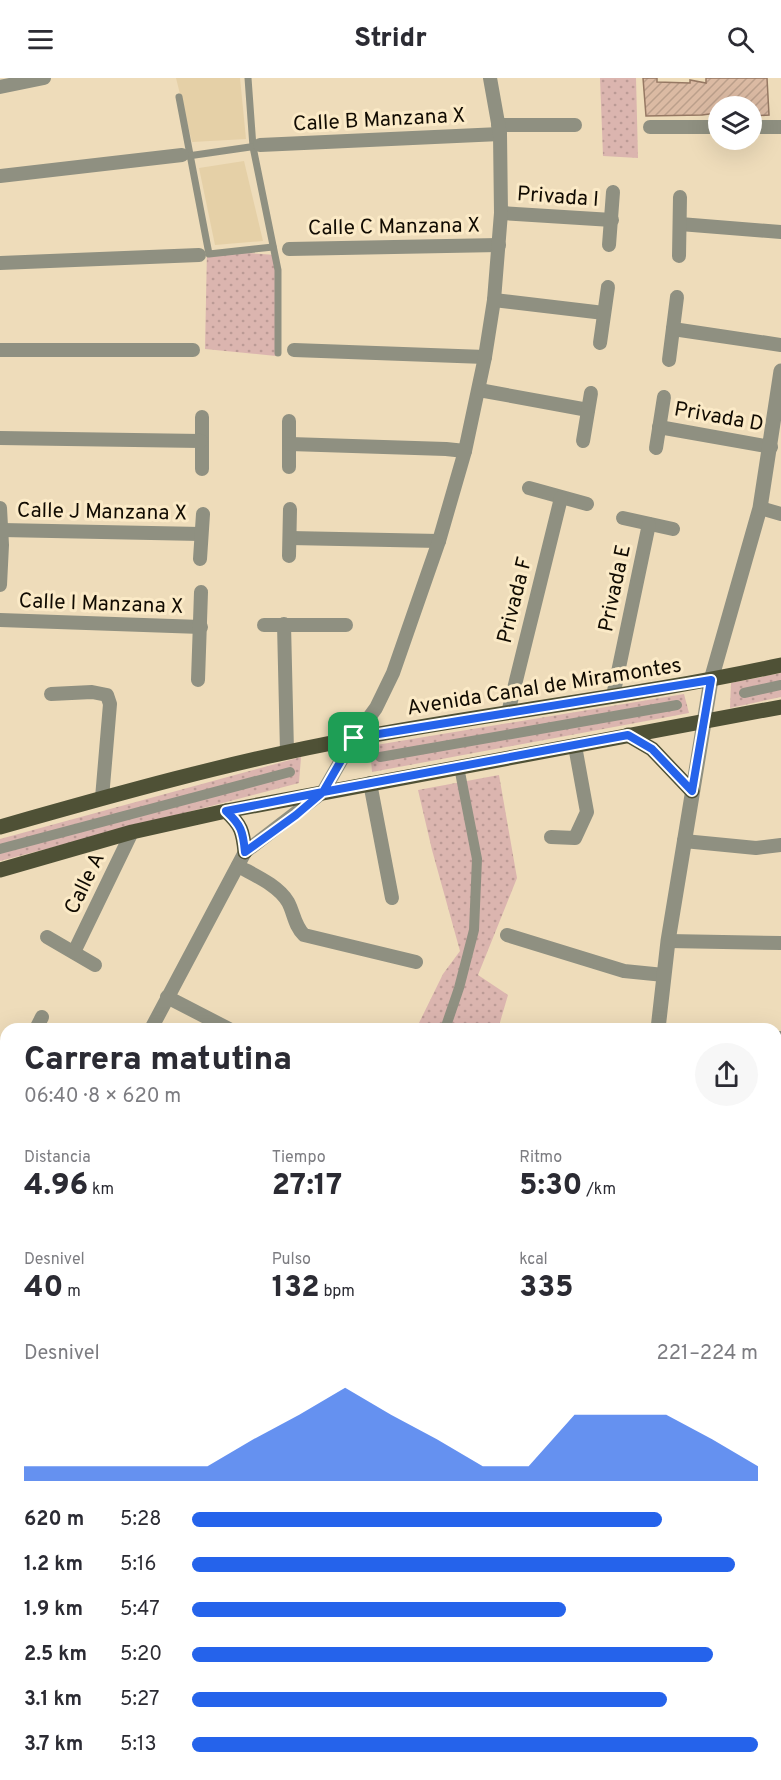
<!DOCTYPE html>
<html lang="es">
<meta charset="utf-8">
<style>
:root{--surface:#fff;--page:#f7f7f7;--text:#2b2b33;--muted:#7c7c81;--accent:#2563eb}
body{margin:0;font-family:Overpass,sans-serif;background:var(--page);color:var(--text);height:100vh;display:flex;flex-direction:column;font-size:22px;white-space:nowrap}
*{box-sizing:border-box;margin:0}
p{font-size:20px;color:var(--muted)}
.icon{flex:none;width:33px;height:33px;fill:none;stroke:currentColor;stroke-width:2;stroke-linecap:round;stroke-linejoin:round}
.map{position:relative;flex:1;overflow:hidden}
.details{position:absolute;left:0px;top:945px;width:782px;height:758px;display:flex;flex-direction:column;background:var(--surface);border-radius:18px 18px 0 0;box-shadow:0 6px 24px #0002}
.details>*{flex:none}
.tools{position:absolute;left:708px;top:18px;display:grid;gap:12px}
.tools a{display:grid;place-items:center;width:54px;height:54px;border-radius:50%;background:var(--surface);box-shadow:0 6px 24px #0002;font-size:30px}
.pin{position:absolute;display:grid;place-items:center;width:51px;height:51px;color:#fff;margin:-26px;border-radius:12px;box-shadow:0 3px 9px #0006}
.round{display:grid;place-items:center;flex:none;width:63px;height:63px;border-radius:32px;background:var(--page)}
.overview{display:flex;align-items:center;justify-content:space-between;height:102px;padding:0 24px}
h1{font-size:33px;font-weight:800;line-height:45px}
.figures{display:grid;grid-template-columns:repeat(3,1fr);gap:9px;height:102px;padding:6px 24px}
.figures div{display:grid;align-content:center}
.figures b{font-size:30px;font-weight:800}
.figures small{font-size:16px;font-weight:400}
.figures p{font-size:16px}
.chart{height:168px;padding:12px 24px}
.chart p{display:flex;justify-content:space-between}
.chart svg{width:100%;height:108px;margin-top:6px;fill:var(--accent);opacity:.7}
ul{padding:0 24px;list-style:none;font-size:20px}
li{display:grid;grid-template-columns:96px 72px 1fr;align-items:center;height:45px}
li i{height:15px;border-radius:8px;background:var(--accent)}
header{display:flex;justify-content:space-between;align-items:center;height:78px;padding:0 24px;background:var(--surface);font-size:27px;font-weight:800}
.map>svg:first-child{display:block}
</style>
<header><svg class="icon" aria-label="menu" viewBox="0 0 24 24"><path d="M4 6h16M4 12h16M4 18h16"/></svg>Stridr<svg class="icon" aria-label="search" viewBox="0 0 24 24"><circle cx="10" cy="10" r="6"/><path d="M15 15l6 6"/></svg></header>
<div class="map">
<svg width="781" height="1702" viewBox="0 0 781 1702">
<defs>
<pattern id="grass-dots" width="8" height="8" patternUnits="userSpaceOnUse" patternTransform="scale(1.5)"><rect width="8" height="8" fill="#dbb5af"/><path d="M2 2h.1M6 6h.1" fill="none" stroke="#bb9a95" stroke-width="1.8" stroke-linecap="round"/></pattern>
<pattern id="building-hatch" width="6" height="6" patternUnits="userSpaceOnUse" patternTransform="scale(1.5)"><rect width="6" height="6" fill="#dbbaa3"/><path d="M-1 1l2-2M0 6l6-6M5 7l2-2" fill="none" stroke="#bb9f8b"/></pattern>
</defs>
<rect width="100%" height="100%" fill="#eedcba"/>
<g fill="#e5d0a7">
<path d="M 176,0 L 240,0 L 246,61 L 192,64 Z"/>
<path d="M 244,83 L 263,163 L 215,167 L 199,90 Z"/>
</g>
<g fill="url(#grass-dots)">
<path d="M 600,0 L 636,0 L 638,80 L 603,78 Z"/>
<path d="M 207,172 L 276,177 L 276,278 L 205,271 Z"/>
<path d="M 781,595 L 781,619 L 730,630 L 731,605 Z"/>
<path d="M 684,616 L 689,635 L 372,694 L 370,668 Z"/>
<path d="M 301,679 L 299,705 L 0,783 L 0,761 Z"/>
<path d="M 499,697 L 517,800 L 478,897 L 508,917 L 498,951 L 420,951 L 419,945 L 443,896 L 460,873 L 432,772 L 418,712 Z"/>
<path d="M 776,1616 L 781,1618 L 781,1702 L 600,1702 L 611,1696 L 776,1696 Z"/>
</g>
<path fill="url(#building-hatch)" stroke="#967863" stroke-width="1.5" d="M 643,0 L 657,0 L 657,4 L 690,5 L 690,2 L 706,5 L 706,0 L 767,0 L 769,37 L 752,38 L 752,28 L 717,28 L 717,35 L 702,37 L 646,38 Z"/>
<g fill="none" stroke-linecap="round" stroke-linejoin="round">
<g stroke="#756a55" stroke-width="2" stroke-dasharray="4.5 3" stroke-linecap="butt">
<path d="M 776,1275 L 781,1274"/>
<path d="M 688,1696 L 700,1702"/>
<path d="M 706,1696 L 707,1702"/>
</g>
<g stroke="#8f9081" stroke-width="7">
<path d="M 248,0 L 253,69 L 278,192 L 278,275"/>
<path d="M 179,19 L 209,176 L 273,169"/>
<path d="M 188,78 L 257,68"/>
</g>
<g stroke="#8f9081" stroke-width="10">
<path d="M 744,615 L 781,607"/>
<path d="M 380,679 L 677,627"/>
<path d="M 0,771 L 290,694"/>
<path d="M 445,951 L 459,910 L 474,852 L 477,781 L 459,689"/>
</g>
<g stroke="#8f9081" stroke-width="14">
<path d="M 0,9 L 44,0"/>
<path d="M 498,47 L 575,47"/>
<path d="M 650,49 L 718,49"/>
<path d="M 752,49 L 781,49"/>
<path d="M 260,67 L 500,56"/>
<path d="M 0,98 L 182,77"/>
<path d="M 501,135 L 612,142"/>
<path d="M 680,146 L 781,154"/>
<path d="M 609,167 L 613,114"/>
<path d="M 289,171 L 499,167"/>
<path d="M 679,178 L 680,119"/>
<path d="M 0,185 L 199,177"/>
<path d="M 494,222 L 604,235"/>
<path d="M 673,251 L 781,267"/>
<path d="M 600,265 L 608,209"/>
<path d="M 0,272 L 193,272"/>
<path d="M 294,272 L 485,279"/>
<path d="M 669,282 L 677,219"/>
<path d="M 479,312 L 588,332"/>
<path d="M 202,339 L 202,391"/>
<path d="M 289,343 L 289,389"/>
<path d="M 659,349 L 771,369"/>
<path d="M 0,360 L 201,363"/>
<path d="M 583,363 L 591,315"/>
<path d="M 290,366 L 446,371 L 465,373"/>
<path d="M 656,370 L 664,319"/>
<path d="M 529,410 L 587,426"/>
<path d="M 0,430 L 2,467 L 0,507"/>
<path d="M 760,430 L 781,436"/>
<path d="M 623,440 L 673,451"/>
<path d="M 2,452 L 201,456"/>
<path d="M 290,460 L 439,463"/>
<path d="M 289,478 L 290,431"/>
<path d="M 200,481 L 203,436"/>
<path d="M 0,542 L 201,549"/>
<path d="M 284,546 L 287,674"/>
<path d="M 264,547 L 346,547"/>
<path d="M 198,602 L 201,514"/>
<path d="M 51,616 L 92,614 L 107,617 L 110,626 L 102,720"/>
<path d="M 613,618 L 649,446"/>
<path d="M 508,635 L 561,420"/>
<path d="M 370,705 L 392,820"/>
<path d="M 551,759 L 575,760 L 587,734 L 575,668"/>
<path d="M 684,763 L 756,770 L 781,767"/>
<path d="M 238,788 C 254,797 278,807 288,824 C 294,835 294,847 304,857 L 416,884"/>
<path d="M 507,857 L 624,893 L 664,897"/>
<path d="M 47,859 L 95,887"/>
<path d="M 668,863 L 781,865"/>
<path d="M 74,874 L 132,754"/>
<path d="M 167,919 L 229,951"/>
<path d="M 36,951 L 42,939"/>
<path d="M 151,951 L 245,774 L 323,714 L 354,660 L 376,630 L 393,595 L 439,463 L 465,373 L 485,279 L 494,222 L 501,135 L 500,56 L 490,0"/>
<path d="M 776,960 L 781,960"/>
<path d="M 776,1055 L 781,1055"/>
<path d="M 0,1069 L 6,1071"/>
<path d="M 776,1151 L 781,1152"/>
<path d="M 0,1173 L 6,1174"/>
<path d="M 776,1220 L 781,1220"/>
<path d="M 0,1270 L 6,1270"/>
<path d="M 0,1388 L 6,1385"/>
<path d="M 0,1437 L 6,1449"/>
<path d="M 0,1668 L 6,1678"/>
<path d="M 224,1696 L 227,1702"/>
</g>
<g stroke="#8f9081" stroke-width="15">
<path d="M 658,951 L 668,863 L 711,602 L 760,430 L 781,293"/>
<path d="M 776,1607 L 781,1609"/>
<path d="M 554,1697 L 568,1702"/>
</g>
<g stroke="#4f5136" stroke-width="15">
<path d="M 628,657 L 652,671 L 692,713"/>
<path d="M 226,733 C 241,747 243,753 245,774"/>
<path d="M 0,749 C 116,716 233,683 352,661 C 495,634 639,618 781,587"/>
<path d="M 0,792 L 132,754 L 226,733 L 781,629"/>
</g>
<g stroke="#444628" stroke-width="16">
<path d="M 776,1523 L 781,1520"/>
<path d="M 776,1588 L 781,1585"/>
<path d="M 416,1702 L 427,1696"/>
<path d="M 543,1702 L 554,1696"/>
</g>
<g stroke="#8a7d67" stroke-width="1.5">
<path d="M 776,1558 L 781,1555"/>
<path d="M 463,1702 L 473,1696"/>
<path d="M 488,1702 L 500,1696"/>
</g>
</g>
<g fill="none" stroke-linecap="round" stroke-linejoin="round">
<g stroke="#fff" stroke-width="12">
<path id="route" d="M 354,660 L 323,714 L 226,733 C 241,747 243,753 245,774 L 296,737 L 323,714 L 628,657 L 652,671 L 692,713 L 711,602 L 354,660"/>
</g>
<use href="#route" stroke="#2563eb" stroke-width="8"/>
</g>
<g text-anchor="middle" stroke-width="6" stroke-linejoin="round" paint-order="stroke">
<g font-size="21" fill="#110b02" stroke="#fbeac7">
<text transform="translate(379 41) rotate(-3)" y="7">Calle B Manzana X</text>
<text transform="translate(558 118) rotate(4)" y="7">Privada I</text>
<text transform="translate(394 148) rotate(-1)" y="7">Calle C Manzana X</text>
<text transform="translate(719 338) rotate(10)" y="7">Privada D</text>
<text transform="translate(102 433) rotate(1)" y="7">Calle J Manzana X</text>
<text transform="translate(614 510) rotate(-78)" y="7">Privada E</text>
<text transform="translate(514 522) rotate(-76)" y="7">Privada F</text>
<text transform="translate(101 525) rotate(2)" y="7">Calle I Manzana X</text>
<text transform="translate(544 608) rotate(-9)" y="7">Avenida Canal de Miramontes</text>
<text transform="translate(84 805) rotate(-64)" y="7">Calle A</text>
</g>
</g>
</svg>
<div class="tools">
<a><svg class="icon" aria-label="layers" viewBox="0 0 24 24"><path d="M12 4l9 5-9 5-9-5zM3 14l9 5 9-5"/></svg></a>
</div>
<div class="pin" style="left:354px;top:660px;background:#1e9e55"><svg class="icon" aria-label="arrive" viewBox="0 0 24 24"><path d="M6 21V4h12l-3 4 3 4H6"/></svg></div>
<section class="details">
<div class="overview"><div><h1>Carrera matutina</h1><p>06:40 · 8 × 620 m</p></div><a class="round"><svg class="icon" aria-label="share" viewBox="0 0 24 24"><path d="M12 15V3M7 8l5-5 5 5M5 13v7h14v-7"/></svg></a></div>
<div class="figures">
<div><p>Distancia</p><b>4.96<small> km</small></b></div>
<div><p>Tiempo</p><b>27:17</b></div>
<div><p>Ritmo</p><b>5:30<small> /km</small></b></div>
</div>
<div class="figures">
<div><p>Desnivel</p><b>40<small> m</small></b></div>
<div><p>Pulso</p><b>132<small> bpm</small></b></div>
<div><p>kcal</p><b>335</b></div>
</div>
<div class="chart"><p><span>Desnivel</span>221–224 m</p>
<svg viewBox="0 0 160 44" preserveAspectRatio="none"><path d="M0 44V38L10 38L20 38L30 38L40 38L50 27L60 17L70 6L80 17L90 27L100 38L110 38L120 17L130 17L140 17L150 27L160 38V44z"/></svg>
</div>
<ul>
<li><b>620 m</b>5:28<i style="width:83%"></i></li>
<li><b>1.2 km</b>5:16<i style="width:96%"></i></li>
<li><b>1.9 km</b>5:47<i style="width:66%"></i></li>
<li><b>2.5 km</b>5:20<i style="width:92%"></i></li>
<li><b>3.1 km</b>5:27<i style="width:84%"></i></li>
<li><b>3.7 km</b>5:13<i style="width:100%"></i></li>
</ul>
</section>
</div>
